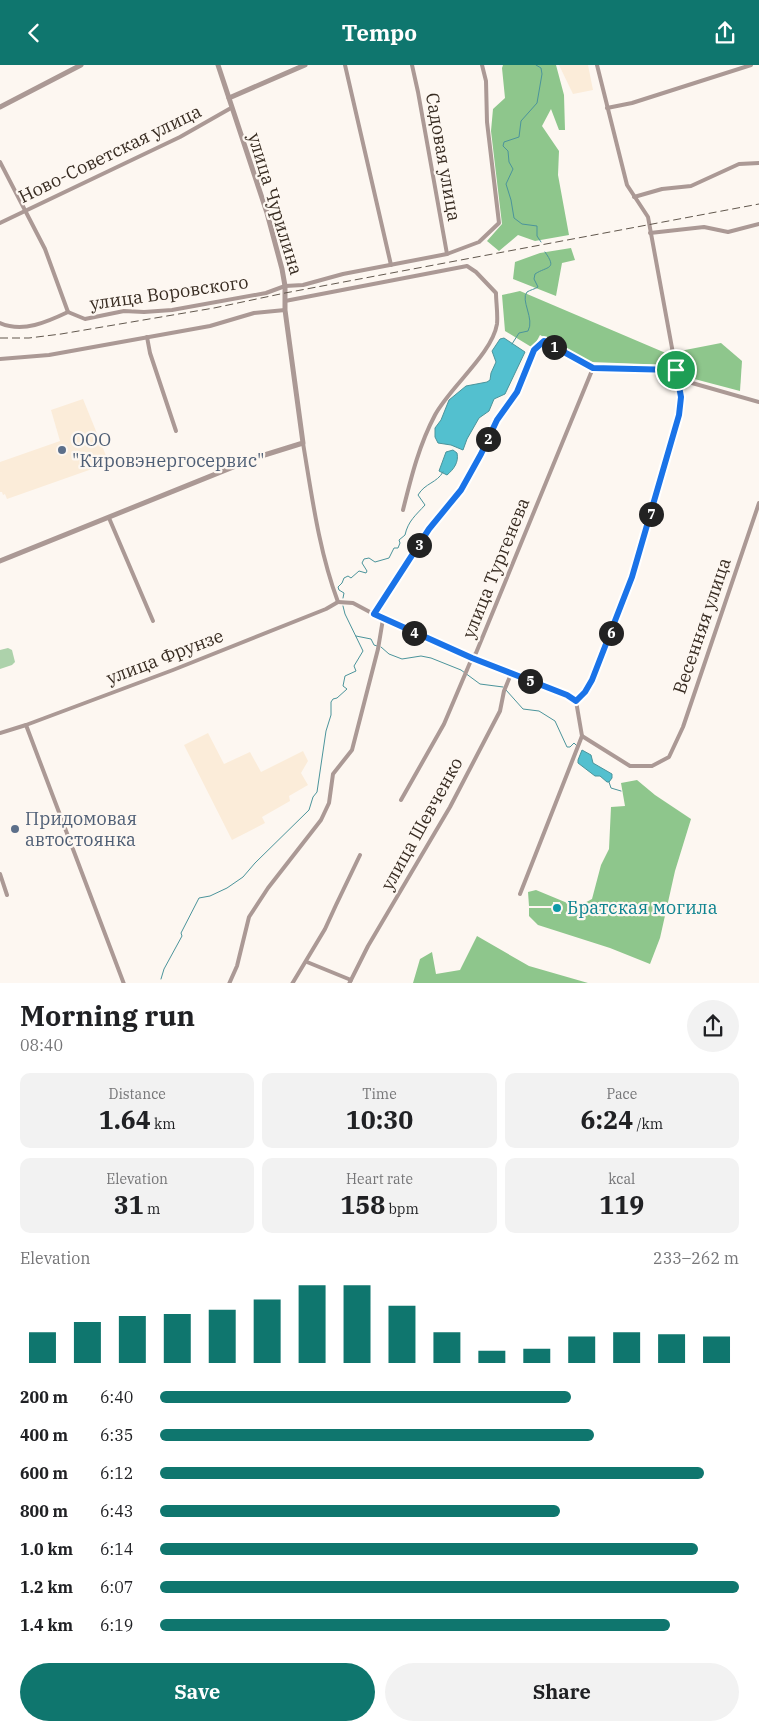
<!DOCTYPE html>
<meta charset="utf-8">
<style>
:root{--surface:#fff;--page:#f2f2f2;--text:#202124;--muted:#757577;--accent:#0f766e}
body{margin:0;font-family:"IBM Plex Serif",serif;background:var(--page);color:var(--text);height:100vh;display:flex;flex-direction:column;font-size:19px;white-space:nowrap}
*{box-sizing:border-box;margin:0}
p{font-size:16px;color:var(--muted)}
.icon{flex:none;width:28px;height:28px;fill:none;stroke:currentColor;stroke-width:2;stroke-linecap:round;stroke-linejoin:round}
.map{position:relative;height:918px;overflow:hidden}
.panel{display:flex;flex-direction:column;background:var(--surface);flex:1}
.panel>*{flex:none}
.pin{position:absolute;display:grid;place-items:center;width:42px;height:42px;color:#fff;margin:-21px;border:2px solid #fff;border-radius:50%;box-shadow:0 1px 5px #0007}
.km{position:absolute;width:25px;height:25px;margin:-12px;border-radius:50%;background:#222;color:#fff;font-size:14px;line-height:25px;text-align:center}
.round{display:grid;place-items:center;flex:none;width:52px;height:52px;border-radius:26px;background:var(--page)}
.overview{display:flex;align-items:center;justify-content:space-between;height:85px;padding:0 20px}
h1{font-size:28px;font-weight:800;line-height:38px}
.metrics{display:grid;grid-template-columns:repeat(3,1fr);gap:8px;height:85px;padding:5px 20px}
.metrics div{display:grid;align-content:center;border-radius:10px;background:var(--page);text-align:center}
.metrics b{font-size:25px;font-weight:800}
.metrics small{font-size:14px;font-weight:400}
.metrics p{font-size:14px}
.chart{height:140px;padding:10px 20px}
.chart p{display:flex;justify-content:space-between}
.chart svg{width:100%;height:90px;margin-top:5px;stroke:var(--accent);stroke-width:6}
.primary-button{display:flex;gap:10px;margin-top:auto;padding:10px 20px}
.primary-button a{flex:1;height:58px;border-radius:30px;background:var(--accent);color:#fff;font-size:20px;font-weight:800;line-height:58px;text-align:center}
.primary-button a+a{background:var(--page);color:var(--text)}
ul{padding:0 20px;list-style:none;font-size:16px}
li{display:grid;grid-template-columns:80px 60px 1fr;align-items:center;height:38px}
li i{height:12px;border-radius:6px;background:var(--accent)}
header{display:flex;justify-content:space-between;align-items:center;height:65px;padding:0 20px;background:var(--accent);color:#fff;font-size:22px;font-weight:800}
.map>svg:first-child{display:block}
</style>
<header><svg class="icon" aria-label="back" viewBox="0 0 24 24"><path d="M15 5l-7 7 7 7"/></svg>Tempo<svg class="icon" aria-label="share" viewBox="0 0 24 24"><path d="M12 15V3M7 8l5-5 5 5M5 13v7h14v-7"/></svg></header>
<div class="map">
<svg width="759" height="919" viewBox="0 0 759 919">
<rect width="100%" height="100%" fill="#fdf7f1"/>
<g fill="#fbecd9">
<path d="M 559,0 L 588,0 L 593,25 L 573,29 Z"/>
<path d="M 83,334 L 109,398 L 7,434 L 5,429 L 3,430 L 2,427 L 0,427 L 0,397 L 60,376 L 51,345 Z"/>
<path d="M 208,668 L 224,699 L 250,687 L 261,707 L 303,686 L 308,696 L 301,708 L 308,720 L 289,731 L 290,736 L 262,752 L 265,758 L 232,775 L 184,680 Z"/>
</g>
<path fill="#add2ab" d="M 8,583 L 12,585 L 15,597 L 12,600 L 0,604 L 0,585 Z"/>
<g fill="#8ec68c">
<path d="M 503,0 L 556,0 L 564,30 L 565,65 L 559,65 L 551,44 L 542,61 L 559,86 L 558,110 L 569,170 L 535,176 L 518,170 L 499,186 L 487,176 L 502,159 L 491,66 L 493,44 L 505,33 L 502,3 Z"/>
<path d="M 571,183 L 575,195 L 562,198 L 556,231 L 513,214 L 515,197 L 540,188 Z"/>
<path d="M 520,226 L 668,289 L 670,300 L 591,297 L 540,270 L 533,283 L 505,266 L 502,230 Z"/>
<path d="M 721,278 L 742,296 L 740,326 L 683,311 L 680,286 Z"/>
<path d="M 637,715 L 655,730 L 691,754 L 675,806 L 660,873 L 650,899 L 610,883 L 538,860 L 529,851 L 529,843 L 553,843 L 553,849 L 561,849 L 560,837 L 553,837 L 553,841 L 529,841 L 528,827 L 536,825 L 577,842 L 592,834 L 601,800 L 609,784 L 611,742 L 625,741 L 621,718 Z"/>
<path d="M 477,871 L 529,901 L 588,918 L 413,918 L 420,894 L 432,887 L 436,909 L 460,905 Z"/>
</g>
<g fill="#53c0cf" stroke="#4b949b">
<path d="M 504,273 L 525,287 L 505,329 L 494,334 L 489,346 L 479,353 L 467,374 L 463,385 L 451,380 L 438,378 L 435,372 L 435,363 L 441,355 L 449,335 L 466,321 L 487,317 L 490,315 L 491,308 L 496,297 L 492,286 L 500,274 Z"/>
<path d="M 453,385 L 457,388 C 459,397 454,404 447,410 L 439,406 L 446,387 Z"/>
<path d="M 582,685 L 591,690 L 593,698 L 612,709 L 612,713 L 609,717 L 607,717 L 600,711 L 595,711 L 578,698 L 578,695 Z"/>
</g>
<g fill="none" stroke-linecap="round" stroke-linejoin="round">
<g stroke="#4b949b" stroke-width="1">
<path d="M 536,0 L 541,3 L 542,9 L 537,38 L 521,56 L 519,72 L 504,77 L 503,81 L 508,86 L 509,97 L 513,104 L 506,119 L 511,135 L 514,153 L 522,159 L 537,161 L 537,171 L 541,177"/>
<path d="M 512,279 L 519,268 L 528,266 C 535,254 520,235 527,227 C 530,225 535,224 538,222 L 534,214 L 535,209 C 547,201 558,205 545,187"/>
<path d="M 343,533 L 344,528 L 339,525 L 338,522 L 342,518 L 344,513 L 348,511 L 351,513 L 359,506 L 366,508 L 367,506 L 362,498 L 364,494 L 369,493 L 375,497 L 389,493 L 394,483 L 398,483 L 400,478 L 399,475 L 405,470 C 408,456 416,450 425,440 L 418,430 C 425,418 437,418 443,407"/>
<path d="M 356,571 L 371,574 L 374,580 L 377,581"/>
<path d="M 381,582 L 389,589 L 402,594 L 421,591 L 431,593 L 461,605 L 480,619 L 503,622"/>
<path d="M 506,625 L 523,644 L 539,646 L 555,656 L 567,682 L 570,682 L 574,678 L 577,681"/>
<path d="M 609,717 L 611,723 L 621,726"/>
<path d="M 161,914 L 164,904 L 182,871 L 181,868 L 199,833 L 210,831 L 227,823 L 243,812 L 255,798 L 309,745 L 313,732 L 317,727 L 326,666 L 331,650 L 331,637 L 333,634 L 337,633 L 347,624 L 343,621 L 345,611 L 356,606 L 354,601 L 363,586 L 345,549 L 343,541"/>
</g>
<g stroke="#ab9995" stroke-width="4">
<path d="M 345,0 L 391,200"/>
<path d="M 412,0 L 418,27 L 447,189"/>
<path d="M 607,43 L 632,38 L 751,0"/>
<path d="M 0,97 L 45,184 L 68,247"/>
<path d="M 634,132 L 662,124 L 691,121 L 739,99 L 759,98"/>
<path d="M 0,158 L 180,72 L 231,43"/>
<path d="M 650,168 L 704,162 L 728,167 L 759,159"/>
<path d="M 285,236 L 467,201 L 476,207 L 496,228 C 496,237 498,249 497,259 C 492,289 450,322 435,350 C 419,380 411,413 403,445"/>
<path d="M 0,258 C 23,268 47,257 68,247 L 85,254 L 124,246 L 144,247 L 172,245 L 266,228 L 285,221 L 303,220 L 343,209 L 447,189 L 479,177 L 499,158 L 487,57 L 486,16 L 482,0"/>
<path d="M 147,272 L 150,288 L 176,366"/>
<path d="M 0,294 L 49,290 L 210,261 L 254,248 L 285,245"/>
<path d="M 678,314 L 759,337"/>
<path d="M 303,378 C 312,432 319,486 338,537"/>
<path d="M 109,453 L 153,556"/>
<path d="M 338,537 L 353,538 L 383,554 L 472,593 L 567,630 L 576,636"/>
<path d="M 374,549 L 429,464 L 461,425 L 481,389 L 497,355 L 517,327 L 535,285 L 544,276 L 593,303 L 676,305"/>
<path d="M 26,660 L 124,919"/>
<path d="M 0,668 L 26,660 L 173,605 L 326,544 L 338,537"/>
<path d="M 582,671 L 630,701 L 652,701 L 669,692 L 683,662 L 759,438"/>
<path d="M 401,735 L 444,659 L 472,593 L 476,588 L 593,303"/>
<path d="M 0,809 L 7,830"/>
<path d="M 520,829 L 582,671 L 576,636 L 585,627 L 592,615 L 632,513 L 679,350 L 681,332 L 648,152 L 627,120 L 597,0"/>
<path d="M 307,897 L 351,915"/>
<path d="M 229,919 L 237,901 L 249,852 L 268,823 L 321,755 L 329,738 L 333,709 L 352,685 L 378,584 L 383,554"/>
<path d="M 292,919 L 325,864 L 336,840 L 360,790"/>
<path d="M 349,919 L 368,881 L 450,742 L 500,646 L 504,626 L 511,609"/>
</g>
<g stroke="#ab9995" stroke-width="5">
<path d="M 229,33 L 305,0"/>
<path d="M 0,42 L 81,0"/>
<path d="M 0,496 L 258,392 L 303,378 L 285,245 L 285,221 L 282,204 L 267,148 L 218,0"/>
</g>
<path stroke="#61574d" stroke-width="1" stroke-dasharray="8 4" stroke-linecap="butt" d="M 0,273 L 29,273 L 61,269 L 214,243 L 285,228 L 759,139"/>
</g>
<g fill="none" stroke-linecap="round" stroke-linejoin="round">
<g stroke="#fff" stroke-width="10">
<path id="route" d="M 544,276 L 593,303 L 676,305 L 681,332 L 679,350 L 632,512 L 592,615 L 585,627 L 576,636 L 567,630 L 472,593 L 374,549 L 429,464 L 461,425 L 481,389 L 497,355 L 517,327 L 534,285 Z"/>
</g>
<use href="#route" stroke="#1a73e8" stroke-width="6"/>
</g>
<g fill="#5c6f8a" stroke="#fdf7f1" stroke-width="2">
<circle cx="62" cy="385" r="5"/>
<circle cx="15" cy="764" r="5"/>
</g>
<circle fill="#0f9aa8" stroke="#fdf7f1" stroke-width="2" cx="557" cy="843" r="5"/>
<g text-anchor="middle" stroke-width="4.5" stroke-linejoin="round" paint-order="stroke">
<g font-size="18" fill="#382c22" stroke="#fdf7f1">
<text transform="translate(110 89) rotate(-26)" y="6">Ново-Советская улица</text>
<text transform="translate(443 92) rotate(80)" y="6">Садовая улица</text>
<text transform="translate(275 139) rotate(73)" y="6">улица Чурилина</text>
<text transform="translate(169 228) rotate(-8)" y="6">улица Воровского</text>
<text transform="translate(496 503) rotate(-68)" y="6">улица Тургенева</text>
<text transform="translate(702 561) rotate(-71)" y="6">Весенняя улица</text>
<text transform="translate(165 592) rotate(-21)" y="6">улица Фрунзе</text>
<text transform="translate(422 759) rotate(-61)" y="6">улица Шевченко</text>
</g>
<g font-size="18" fill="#4e5e75" stroke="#fdf7f1" text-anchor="start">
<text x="72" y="381">ООО<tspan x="72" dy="21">"Кировэнергосервис"</tspan></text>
<text x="25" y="760">Придомовая<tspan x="25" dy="21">автостоянка</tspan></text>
</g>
<g font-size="18" fill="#0d838f" stroke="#fdf7f1" text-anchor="start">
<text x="567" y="849">Братская могила</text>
</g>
</g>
</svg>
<div class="pin" style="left:676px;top:305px;background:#1e9e55"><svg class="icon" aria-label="arrive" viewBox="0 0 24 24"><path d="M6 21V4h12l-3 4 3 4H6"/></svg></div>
<b class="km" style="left:554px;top:282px">1</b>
<b class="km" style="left:488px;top:374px">2</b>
<b class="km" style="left:419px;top:480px">3</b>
<b class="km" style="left:414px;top:568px">4</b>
<b class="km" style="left:530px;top:616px">5</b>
<b class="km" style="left:611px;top:568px">6</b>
<b class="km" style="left:651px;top:449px">7</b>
</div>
<section class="panel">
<div class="overview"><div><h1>Morning run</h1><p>08:40</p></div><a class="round"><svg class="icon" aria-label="share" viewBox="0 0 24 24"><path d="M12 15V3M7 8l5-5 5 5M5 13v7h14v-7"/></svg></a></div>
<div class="metrics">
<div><p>Distance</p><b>1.64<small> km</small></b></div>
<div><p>Time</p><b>10:30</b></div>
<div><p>Pace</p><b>6:24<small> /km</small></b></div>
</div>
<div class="metrics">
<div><p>Elevation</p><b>31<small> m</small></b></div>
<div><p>Heart rate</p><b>158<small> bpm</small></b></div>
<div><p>kcal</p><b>119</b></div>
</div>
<div class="chart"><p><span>Elevation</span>233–262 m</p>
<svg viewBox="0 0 160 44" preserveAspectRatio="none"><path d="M5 44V29M15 44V24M25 44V21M35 44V20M45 44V18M55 44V13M65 44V6M75 44V6M85 44V16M95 44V29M105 44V38M115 44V37M125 44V31M135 44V29M145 44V30M155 44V31"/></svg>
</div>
<ul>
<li><b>200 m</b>6:40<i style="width:71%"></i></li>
<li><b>400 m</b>6:35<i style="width:75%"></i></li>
<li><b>600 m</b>6:12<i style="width:94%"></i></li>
<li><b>800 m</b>6:43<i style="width:69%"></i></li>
<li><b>1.0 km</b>6:14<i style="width:93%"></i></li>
<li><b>1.2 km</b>6:07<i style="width:100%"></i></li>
<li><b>1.4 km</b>6:19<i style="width:88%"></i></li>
</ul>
<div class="primary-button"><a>Save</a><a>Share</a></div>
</section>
